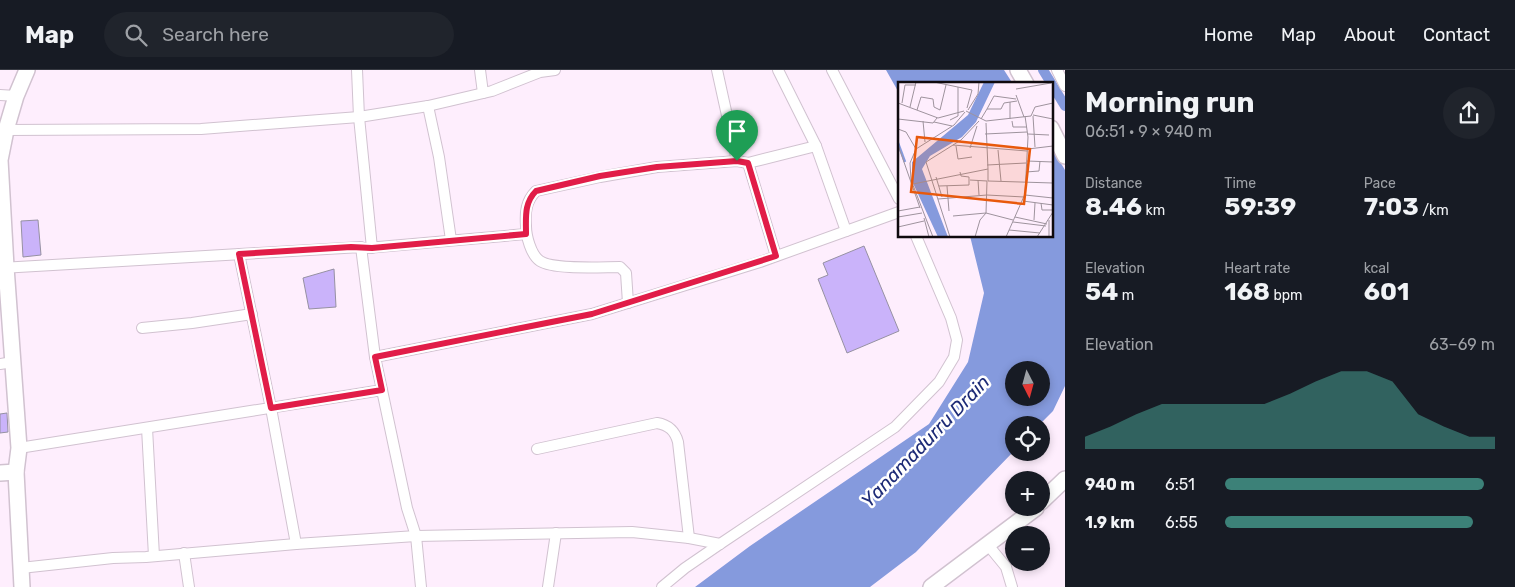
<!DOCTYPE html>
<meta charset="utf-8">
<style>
:root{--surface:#171b24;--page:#20242c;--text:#f1f3f6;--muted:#9ea1a6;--line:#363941;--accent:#3c8178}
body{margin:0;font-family:Rubik,sans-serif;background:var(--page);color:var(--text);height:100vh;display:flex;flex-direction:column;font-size:19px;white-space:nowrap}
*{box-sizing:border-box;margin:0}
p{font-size:16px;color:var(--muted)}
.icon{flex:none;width:28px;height:28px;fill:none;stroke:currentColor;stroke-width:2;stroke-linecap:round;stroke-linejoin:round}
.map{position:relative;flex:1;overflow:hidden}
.side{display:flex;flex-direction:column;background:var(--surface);width:450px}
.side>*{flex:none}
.needle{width:32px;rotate:174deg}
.tools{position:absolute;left:1005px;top:291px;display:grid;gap:10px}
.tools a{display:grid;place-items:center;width:45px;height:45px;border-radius:50%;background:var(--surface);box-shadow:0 2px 8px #0003;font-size:25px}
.pin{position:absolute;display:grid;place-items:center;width:42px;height:42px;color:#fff;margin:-51px -21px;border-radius:50% 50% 50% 0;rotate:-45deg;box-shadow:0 0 5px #0007}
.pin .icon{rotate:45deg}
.round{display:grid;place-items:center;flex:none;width:52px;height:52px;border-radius:26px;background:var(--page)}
.overview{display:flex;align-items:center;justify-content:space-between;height:85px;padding:0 20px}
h1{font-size:28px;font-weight:700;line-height:38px}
.metrics{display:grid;grid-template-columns:repeat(3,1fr);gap:8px;height:85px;padding:5px 20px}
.metrics div{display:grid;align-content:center}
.metrics b{font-size:25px;font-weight:700}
.metrics small{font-size:14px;font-weight:400}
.metrics p{font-size:14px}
.chart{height:140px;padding:10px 20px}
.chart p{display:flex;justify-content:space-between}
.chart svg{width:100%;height:90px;margin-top:5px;fill:var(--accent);opacity:.7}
ul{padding:0 20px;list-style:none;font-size:16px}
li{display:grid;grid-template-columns:80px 60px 1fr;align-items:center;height:38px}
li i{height:12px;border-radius:6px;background:var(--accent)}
header{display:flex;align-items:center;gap:30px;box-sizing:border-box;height:70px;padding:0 25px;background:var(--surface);border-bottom:1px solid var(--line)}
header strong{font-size:24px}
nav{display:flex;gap:28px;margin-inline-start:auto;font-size:18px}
.search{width:350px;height:45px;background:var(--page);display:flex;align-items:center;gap:12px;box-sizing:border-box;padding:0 18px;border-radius:28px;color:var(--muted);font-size:19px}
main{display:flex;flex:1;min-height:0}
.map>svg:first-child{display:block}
</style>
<header>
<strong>Map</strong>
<div class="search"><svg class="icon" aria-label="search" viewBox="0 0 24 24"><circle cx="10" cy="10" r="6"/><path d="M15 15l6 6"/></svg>Search here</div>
<nav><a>Home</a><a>Map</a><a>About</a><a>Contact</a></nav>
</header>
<main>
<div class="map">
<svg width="1065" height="517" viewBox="0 0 1065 517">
<rect width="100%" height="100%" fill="#feeefd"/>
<g fill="#859add" fill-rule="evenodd">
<path d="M 886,0 L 1004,0 L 1013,14 L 899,14 L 899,23 Z"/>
<path d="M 1051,77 L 1065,100 L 1065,316 L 1053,341 L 1039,355 L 1014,355 L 1014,381 L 916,482 L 870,517 L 695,517 L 750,476 L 929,354 L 968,292 L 984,223 L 970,166 L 1051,166 ZM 1014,300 L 1041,300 L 1041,328 L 1014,328 Z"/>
</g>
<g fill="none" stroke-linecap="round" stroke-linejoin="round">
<path stroke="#859add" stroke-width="10" d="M 1043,0 L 1065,36"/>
</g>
<g fill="#cab3fa" stroke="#9691a2">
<path d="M 38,150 L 41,185 L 23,187 L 21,151 Z"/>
<path d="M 864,176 L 899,261 L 847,283 L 818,209 L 828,205 L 823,193 Z"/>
<path d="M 334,199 L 336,237 L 309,239 L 303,208 Z"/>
<path d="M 7,343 L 8,362 L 0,363 L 0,344 Z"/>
</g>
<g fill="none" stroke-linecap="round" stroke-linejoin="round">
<g stroke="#d1c2d0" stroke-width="12">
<g id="street">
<path d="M 357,0 L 359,47 L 372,178"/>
<path d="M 480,0 L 483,23"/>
<path d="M 717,0 L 737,91"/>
<path d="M 778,0 L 816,76 L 846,161"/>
<path d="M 832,0 L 899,129"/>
<path d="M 1057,0 L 1065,16"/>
<path d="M 0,25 L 16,26"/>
<path d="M 428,36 L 439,87 L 451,170"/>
<path d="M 6,60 L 201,59 L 359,47 L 428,36 L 492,21 L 540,2 L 555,0"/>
<path d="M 748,93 L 776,186"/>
<path d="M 367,178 L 526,164"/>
<path d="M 239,184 L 271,338 L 296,474"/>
<path d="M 1,198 L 361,177 L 375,287 L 592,244 L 760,192 L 899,142"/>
<path d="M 628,233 L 626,203 L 620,197 C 601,197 554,200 540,191 C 531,185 526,166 526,156 C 525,142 526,131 536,121 L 600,107 L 657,97 L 737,91 L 748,93 L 816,76"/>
<path d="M 142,258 L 192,253 L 252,244"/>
<path d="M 375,287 L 407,438 L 416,466 L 421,517"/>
<path d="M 0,294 L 13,292"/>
<path d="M 147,358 L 154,486"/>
<path d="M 19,378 L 382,320"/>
<path d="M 537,379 L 657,353 C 669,355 675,361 678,372 L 689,468"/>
<path d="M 988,475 L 1006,497 L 1012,517"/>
<path d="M 184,483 L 189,517"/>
<path d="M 21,498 L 113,488 L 146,487 L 296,474 L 416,466 L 632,462 L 689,468 L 720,474"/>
<path d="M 548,517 L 556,463"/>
<path d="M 662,517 L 685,498 L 720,474 L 895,357 L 939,312 L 954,287 L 957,270 L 951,248 L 916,166"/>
</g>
</g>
<g stroke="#d1c2d0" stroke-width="18">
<g id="primary">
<path d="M 1018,0 L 1026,14"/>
<path d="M 1051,58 L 1065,86"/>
<path d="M 0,403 L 16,402"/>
<path d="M 1041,432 L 1065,409"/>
<path d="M 22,517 L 16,402 L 19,378 L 6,197 L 0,90 L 6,60 L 16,26 L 27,0"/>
<path d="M 931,517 L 1036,438"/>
</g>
</g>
<use href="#street" stroke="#fff" stroke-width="10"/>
<use href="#primary" stroke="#fff" stroke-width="15"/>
</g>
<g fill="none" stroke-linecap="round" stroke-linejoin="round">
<g stroke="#fff" stroke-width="10">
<path id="route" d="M 737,91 L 748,93 L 776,186 L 592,244 L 375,287 L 382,320 L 271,338 L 239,184 L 351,177 L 372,178 L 526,164 C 526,147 524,133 536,121 L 600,106 L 657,97 Z"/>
</g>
<use href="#route" stroke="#e11d48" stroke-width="6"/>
</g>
<g text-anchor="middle" stroke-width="5" stroke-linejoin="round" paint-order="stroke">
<g font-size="19" font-style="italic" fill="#1d2b77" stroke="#fff">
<text transform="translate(925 371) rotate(-46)" y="7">Yanamadurru Drain</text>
</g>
</g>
<g transform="translate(898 12)">
<rect width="155" height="155" fill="#feeefd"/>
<path d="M 86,0 L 97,0 L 78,40 L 64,55 L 32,74 L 24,87 L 50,155 L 40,155 L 14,99 L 14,80 L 70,33 Z" fill="#859add"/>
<path fill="none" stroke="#859add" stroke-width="2.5" d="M 0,61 L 7,80"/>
<path fill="none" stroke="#9e939d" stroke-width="1" d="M 36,0 L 74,8 L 69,26M 118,7 L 153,1M 118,13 L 126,35M 0,21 L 40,36 L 66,29M 4,21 L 7,3 L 18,3M 12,25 L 18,0M 89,27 L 96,14 L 118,17M 19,28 L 23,15 L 35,17 L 36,25 L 42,28 L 48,3M 70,28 L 80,12 L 81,0M 68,29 L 88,39M 135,33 L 155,37M 135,34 L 137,65M 0,37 L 35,41 L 39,36M 83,37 L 89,27 L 103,27 L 106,21 L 119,19M 112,37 L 112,20M 52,38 L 60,34 L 60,5M 25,39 L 27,60M 88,39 L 133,34 L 137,25 L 155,21M 114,39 L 115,45 L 129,45M 36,40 L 54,44M 88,41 L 90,87M 0,47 L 8,50 L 18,67M 87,52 L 129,50M 130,52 L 151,53M 0,63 L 22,126M 55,63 L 129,69M 58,64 L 60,77 L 74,75M 72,66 L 79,44M 130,67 L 155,64M 100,68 L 103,99M 129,79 L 155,80M 89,83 L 128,81M 128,90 L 141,89 L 142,79M 38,95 L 44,115M 72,98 L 89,99M 80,98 L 81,113M 15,102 L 90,87 L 90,99 L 155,101M 41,104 L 71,103 L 71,95 L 63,94 L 62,90M 49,104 L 51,129M 127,113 L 155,116M 40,117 L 89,113 L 126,115M 125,119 L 155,123M 143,121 L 144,128 L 155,128M 0,129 L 22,125M 55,134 L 88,131 L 89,99M 0,135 L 24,131M 117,135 L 149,142M 26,136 L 31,155M 136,138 L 137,121M 115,140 L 148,144M 0,145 L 26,139M 111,148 L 142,151M 35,155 L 13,98 L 12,81 L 18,67 L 56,43 L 67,30M 52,155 L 28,80 L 63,58 L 81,39M 77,155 L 82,138 L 88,131 L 115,138M 108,155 L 127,112 L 130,55 L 127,34M 139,155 L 155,130M 151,155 L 151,138"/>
<path fill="#e8590c" fill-opacity="0.15" stroke="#e8590c" stroke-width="2.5" d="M 19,55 L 132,67 L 126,122 L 13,110 Z"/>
<rect width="155" height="155" fill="none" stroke="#0f0a0e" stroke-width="2.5"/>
</g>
</svg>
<div class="tools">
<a><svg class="needle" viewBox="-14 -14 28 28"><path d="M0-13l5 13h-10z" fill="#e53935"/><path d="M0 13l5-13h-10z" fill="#9ea1a6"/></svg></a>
<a><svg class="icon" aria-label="locate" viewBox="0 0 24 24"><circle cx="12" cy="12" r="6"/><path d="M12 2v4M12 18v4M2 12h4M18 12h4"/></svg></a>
<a>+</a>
<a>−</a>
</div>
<div class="pin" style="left:737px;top:91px;background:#1e9e55"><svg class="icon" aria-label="arrive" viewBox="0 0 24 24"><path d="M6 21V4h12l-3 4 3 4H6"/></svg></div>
</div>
<section class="side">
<div class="overview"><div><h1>Morning run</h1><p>06:51 · 9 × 940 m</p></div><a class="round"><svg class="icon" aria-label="share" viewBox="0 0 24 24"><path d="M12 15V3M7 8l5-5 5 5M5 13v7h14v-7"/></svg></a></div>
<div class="metrics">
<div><p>Distance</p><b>8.46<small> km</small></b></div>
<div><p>Time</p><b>59:39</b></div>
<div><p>Pace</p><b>7:03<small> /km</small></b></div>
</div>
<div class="metrics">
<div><p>Elevation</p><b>54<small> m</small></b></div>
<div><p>Heart rate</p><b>168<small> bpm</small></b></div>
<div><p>kcal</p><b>601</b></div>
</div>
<div class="chart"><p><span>Elevation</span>63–69 m</p>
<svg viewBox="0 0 160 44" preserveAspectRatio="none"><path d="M0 44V38L10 33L20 27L30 22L40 22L50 22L60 22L70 22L80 17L90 11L100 6L110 6L120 11L130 27L140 33L150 38L160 38V44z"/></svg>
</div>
<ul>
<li><b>940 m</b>6:51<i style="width:96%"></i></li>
<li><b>1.9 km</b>6:55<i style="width:92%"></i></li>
</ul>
</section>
</main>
